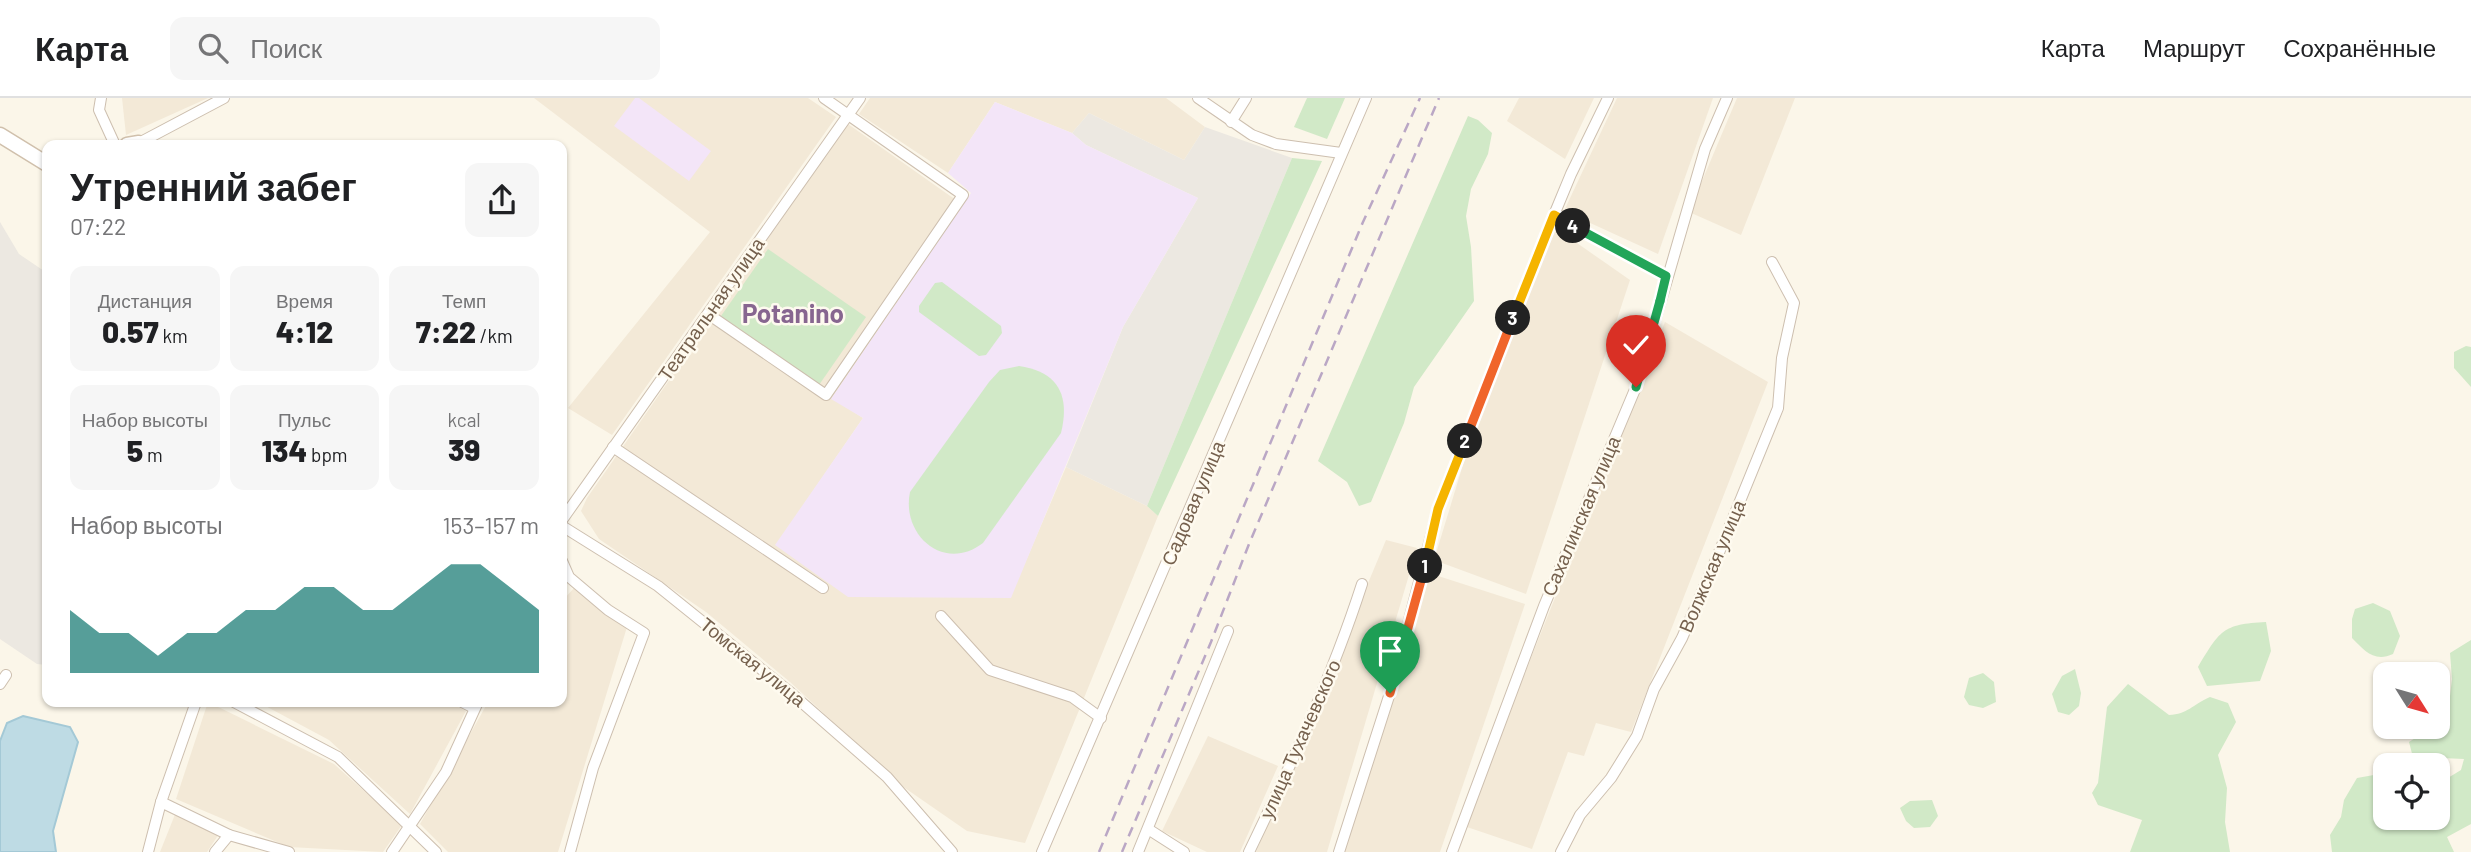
<!DOCTYPE html>
<html lang="ru">
<meta charset="utf-8">
<style>
:root{--surface:#fff;--page:#f6f6f6;--text:#202124;--muted:#757577;--line:#e0e0e0;--accent:#0f766e}
body{margin:0;font-family:Barlow,sans-serif;background:var(--page);color:var(--text);height:100vh;display:flex;flex-direction:column;font-size:26px;white-space:nowrap}
*{box-sizing:border-box;margin:0}
p{font-size:23px;color:var(--muted)}
.icon{flex:none;width:38px;height:38px;fill:none;stroke:currentColor;stroke-width:2;stroke-linecap:round;stroke-linejoin:round}
.map{position:relative;flex:1;overflow:hidden}
.drawer{position:absolute;left:42px;top:42px;width:525px;height:567px;display:flex;flex-direction:column;background:var(--surface);border-radius:14px;box-shadow:0 2px 5px #0004}
.drawer>*{flex:none}
.needle{width:46px;rotate:127deg}
.fabs{position:absolute;left:2373px;top:564px;display:grid;gap:14px}
.fabs a{display:grid;place-items:center;width:77px;height:77px;border-radius:14px;background:var(--surface);box-shadow:0 2px 5px #0004;font-size:35px}
.pin{position:absolute;display:grid;place-items:center;width:60px;height:60px;color:#fff;margin:-72px -30px;border-radius:50% 50% 50% 0;rotate:-45deg;box-shadow:0 0 7px #0007}
.pin .icon{rotate:45deg}
.km{position:absolute;width:35px;height:35px;margin:-18px;border-radius:50%;background:#222;color:#fff;font-size:19px;line-height:35px;text-align:center}
.round{display:grid;place-items:center;flex:none;width:74px;height:74px;border-radius:14px;background:var(--page)}
.headline{display:flex;align-items:center;justify-content:space-between;height:119px;padding:0 28px}
h1{font-size:38px;font-weight:800;line-height:52px}
.figures{display:grid;grid-template-columns:repeat(3,1fr);gap:10px;height:119px;padding:7px 28px}
.figures div{display:grid;align-content:center;border-radius:14px;background:var(--page);text-align:center}
.figures b{font-size:30px;font-weight:800}
.figures small{font-size:19px;font-weight:400}
.figures p{font-size:19px}
.chart{height:196px;padding:14px 28px}
.chart p{display:flex;justify-content:space-between}
.chart svg{width:100%;height:126px;margin-top:7px;fill:var(--accent);opacity:.7}
header{display:flex;align-items:center;gap:42px;box-sizing:border-box;height:98px;padding:0 35px;background:var(--surface);border-bottom:2px solid var(--line)}
header strong{font-size:33px}
nav{display:flex;gap:38px;margin-inline-start:auto;font-size:24px}
.search{width:490px;height:63px;background:var(--page);display:flex;align-items:center;gap:18px;box-sizing:border-box;padding:0 24px;border-radius:14px;color:var(--muted);font-size:26px}
.map>svg:first-child{display:block}
</style>
<header>
<strong>Карта</strong>
<div class="search"><svg class="icon" aria-label="search" viewBox="0 0 24 24"><circle cx="10" cy="10" r="6"/><path d="M15 15l6 6"/></svg>Поиск</div>
<nav><a>Карта</a><a>Маршрут</a><a>Сохранённые</a></nav>
</header>
<div class="map">
<svg width="2471" height="754" viewBox="0 0 2471 754">
<rect width="100%" height="100%" fill="#fbf6e9"/>
<g fill="#f3e9d7">
<path d="M 122,0 L 208,0 L 126,37 Z"/>
<path d="M 534,0 L 808,0 L 836,19 L 612,337 L 568,310 L 710,134 Z"/>
<path d="M 870,0 L 1166,0 L 1205,29 L 1184,62 L 1089,15 L 1072,35 L 995,4 L 948,75 L 859,16 Z"/>
<path d="M 1519,0 L 1594,0 L 1565,61 L 1507,23 Z"/>
<path d="M 1617,0 L 1713,0 L 1658,156 L 1564,113 Z"/>
<path d="M 1737,0 L 1795,0 L 1741,137 L 1689,114 Z"/>
<path d="M 848,26 L 963,107 L 832,300 L 863,320 L 776,447 L 1010,500 L 1066,369 L 1147,408 L 1158,418 L 1025,745 L 967,733 L 902,688 L 790,584 L 706,514 L 599,441 L 581,413 L 587,400 Z"/>
<path d="M 1554,129 L 1630,182 L 1526,496 L 1434,462 L 1476,324 Z"/>
<path d="M 1665,224 L 1768,284 L 1631,634 L 1596,625 L 1584,658 L 1568,654 L 1532,751 L 1464,728 Z"/>
<path d="M 1386,442 L 1417,450 L 1327,754 L 1256,754 Z"/>
<path d="M 1429,475 L 1525,506 L 1440,754 L 1343,754 Z"/>
<path d="M 575,489 L 627,529 L 558,754 L 448,754 L 420,726 L 488,604 L 562,604 L 562,503 Z"/>
<path d="M 208,604 L 334,666 L 402,727 L 383,754 L 289,749 L 176,701 Z"/>
<path d="M 258,604 L 449,604 L 466,613 L 410,716 L 329,642 Z"/>
<path d="M 1208,638 L 1278,668 L 1240,754 L 1207,754 L 1162,733 Z"/>
<path d="M 176,714 L 219,736 L 207,754 L 160,754 Z"/>
</g>
<g fill="#ece8e1">
<path d="M 1089,15 L 1184,62 L 1205,29 L 1292,60 L 1147,408 L 1066,369 L 1123,229 L 1198,100 L 1086,47 L 1072,35 Z"/>
<path d="M 0,124 L 19,156 L 47,175 L 47,567 L 37,566 L 0,541 Z"/>
</g>
<g fill="#f3e5f8">
<path d="M 635,0 L 639,0 L 711,53 L 689,83 L 614,28 Z"/>
<path d="M 995,4 L 1072,35 L 1086,47 L 1198,100 L 1123,229 L 1011,500 L 848,499 L 775,447 L 863,320 L 831,301 L 971,95 L 948,75 Z"/>
</g>
<g fill="#d1e9c7">
<path d="M 1307,0 L 1345,0 L 1327,41 L 1294,29 Z"/>
<path d="M 1468,18 L 1478,22 L 1492,35 L 1488,56 L 1471,91 L 1466,118 L 1471,149 L 1474,203 L 1414,289 L 1404,325 L 1371,404 L 1359,408 L 1347,384 L 1318,363 Z"/>
<path d="M 1292,60 L 1322,63 L 1158,418 L 1147,408 Z"/>
<path d="M 768,151 L 866,219 L 819,287 L 721,218 Z"/>
<path d="M 942,184 L 1001,228 L 1002,235 L 986,257 L 979,258 L 919,214 L 919,208 L 935,185 Z"/>
<path d="M 2466,248 L 2471,249 L 2471,289 L 2454,270 L 2454,254 Z"/>
<path d="M 1019,268 C 1059,274 1070,298 1061,335 L 983,445 C 944,475 901,437 910,394 L 989,284 L 1000,272 Z"/>
<path d="M 2373,505 L 2390,513 L 2400,538 L 2393,556 C 2374,565 2364,552 2352,540 L 2352,521 L 2355,511 Z"/>
<path d="M 2266,524 L 2271,553 L 2260,583 L 2207,588 L 2198,569 C 2220,533 2222,526 2266,524 Z"/>
<path d="M 2471,542 L 2471,726 L 2447,739 L 2454,754 L 2332,754 L 2330,737 L 2341,719 L 2344,702 L 2357,680 L 2385,675 L 2385,719 L 2438,719 L 2438,686 L 2461,672 L 2464,661 L 2442,660 L 2415,667 L 2409,644 L 2434,628 L 2438,628 L 2450,598 L 2452,581 L 2450,555 Z"/>
<path d="M 2075,571 L 2081,595 L 2079,608 L 2069,617 L 2058,614 L 2052,596 L 2062,578 Z"/>
<path d="M 1983,575 L 1994,584 L 1996,604 L 1983,610 L 1969,607 L 1964,599 L 1969,580 Z"/>
<path d="M 2128,586 L 2169,617 C 2188,616 2192,607 2210,599 L 2228,605 L 2236,624 L 2218,657 L 2227,690 L 2225,724 L 2230,754 L 2130,754 L 2142,722 L 2098,707 L 2092,695 L 2098,685 L 2107,609 Z"/>
<path d="M 1932,702 L 1938,718 L 1930,729 L 1914,730 L 1906,723 L 1900,710 L 1910,703 Z"/>
</g>
<path fill="#bedbe4" stroke="#a4c9d6" stroke-width="2" d="M 23,618 L 70,629 L 78,644 L 53,733 L 56,754 L 0,754 L 0,643 L 7,625 Z"/>
<g fill="none" stroke-linecap="round" stroke-linejoin="round">
<g stroke="#cdbfaf" stroke-width="12">
<g id="street">
<path d="M 101,0 L 99,12 L 115,47"/>
<path d="M 1198,0 L 1252,37 L 1276,46 L 1341,55"/>
<path d="M 1231,24 L 1246,0"/>
<path d="M 139,45 L 224,0"/>
<path d="M 1554,117 L 1666,178"/>
<path d="M 708,216 L 826,297 L 963,97 L 824,0"/>
<path d="M 613,349 L 823,490"/>
<path d="M 562,422 L 860,0"/>
<path d="M 562,428 L 658,488 L 791,595 L 887,679 L 952,754"/>
<path d="M 562,463 L 569,479 L 608,512 L 644,535 L 593,670 L 570,754"/>
<path d="M 941,518 L 990,572 L 1072,599 L 1101,620"/>
<path d="M 0,586 L 6,577"/>
<path d="M 234,604 L 338,659 L 436,754"/>
<path d="M 462,604 L 474,610"/>
<path d="M 161,704 L 229,737 L 289,754"/>
<path d="M 1148,731 L 1184,754"/>
<path d="M 148,754 L 161,704 L 196,604"/>
<path d="M 215,754 L 229,737"/>
<path d="M 392,754 L 446,674 L 478,604"/>
<path d="M 1042,754 L 1366,0"/>
<path d="M 1138,754 L 1228,533"/>
<path d="M 1249,754 C 1291,667 1332,579 1362,486"/>
<path d="M 1339,754 L 1390,595 L 1438,411 L 1554,117 L 1571,76 L 1608,0"/>
<path d="M 1452,754 L 1544,508 L 1636,289 L 1705,51 L 1727,0"/>
<path d="M 1561,754 L 1580,717 L 1611,680 L 1637,638 L 1654,591 L 1682,540 L 1718,457 L 1778,310 L 1782,260 L 1794,205 L 1772,164"/>
</g>
</g>
<g stroke="#d0c0ac" stroke-width="17">
<g id="secondary">
<path d="M 0,37 L 47,66"/>
<path d="M 127,47 L 139,45 L 141,47"/>
</g>
</g>
<use href="#street" stroke="#fff" stroke-width="10"/>
<use href="#secondary" stroke="#fff" stroke-width="14"/>
<g stroke="#baa7c5" stroke-width="2.5" stroke-dasharray="10 7" stroke-linecap="butt">
<path d="M 1099,754 L 1363,124 L 1420,0"/>
<path d="M 1122,754 L 1211,544 L 1249,446 L 1439,0"/>
</g>
</g>
<g fill="none" stroke-linecap="round" stroke-linejoin="round">
<g stroke="#fff" stroke-width="14">
<path id="split-1" d="M 1390,595 L 1425,468"/>
</g>
<g stroke="#fff" stroke-width="14">
<path id="split-2" d="M 1425,468 L 1438,411 L 1465,343"/>
</g>
<g stroke="#fff" stroke-width="14">
<path id="split-3" d="M 1465,343 L 1513,220"/>
</g>
<g stroke="#fff" stroke-width="14">
<path id="split-4" d="M 1513,220 L 1554,117 L 1573,128"/>
</g>
<g stroke="#fff" stroke-width="14">
<path id="split-5" d="M 1573,128 L 1666,178 L 1660,203"/>
</g>
<g stroke="#fff" stroke-width="14">
<path id="split-6" d="M 1636,289 L 1660,203"/>
</g>
<use href="#split-1" stroke="#f0652b" stroke-width="9"/>
<use href="#split-2" stroke="#f5b400" stroke-width="9"/>
<use href="#split-3" stroke="#f0652b" stroke-width="9"/>
<use href="#split-4" stroke="#f5b400" stroke-width="9"/>
<use href="#split-5" stroke="#22a559" stroke-width="9"/>
<use href="#split-6" stroke="#22a559" stroke-width="9"/>
</g>
<g text-anchor="middle" stroke-width="5" stroke-linejoin="round" paint-order="stroke">
<g font-size="19" fill="#75604d" stroke="#fefaef">
<text transform="translate(711 211) rotate(-55)" y="7">Театральная улица</text>
<text transform="translate(1193 405) rotate(-67)" y="7">Садовая улица</text>
<text transform="translate(1581 418) rotate(-67)" y="7">Сахалинская улица</text>
<text transform="translate(1712 468) rotate(-67)" y="7">Волжская улица</text>
<text transform="translate(753 564) rotate(39)" y="7">Томская улица</text>
<text transform="translate(1300 641) rotate(-66)" y="7">улица Тухачевского</text>
</g>
<g font-size="26" font-weight="bold" fill="#876690" stroke="#fefaef">
<text x="793" y="225">Potanino</text>
</g>
</g>
</svg>
<div class="fabs">
<a><svg class="needle" viewBox="-14 -14 28 28"><path d="M0-13l5 13h-10z" fill="#e53935"/><path d="M0 13l5-13h-10z" fill="#757577"/></svg></a>
<a><svg class="icon" aria-label="locate" viewBox="0 0 24 24"><circle cx="12" cy="12" r="6"/><path d="M12 2v4M12 18v4M2 12h4M18 12h4"/></svg></a>
</div>
<div class="pin" style="left:1390px;top:595px;background:#1e9e55"><svg class="icon" aria-label="arrive" viewBox="0 0 24 24"><path d="M6 21V4h12l-3 4 3 4H6"/></svg></div>
<div class="pin" style="left:1636px;top:289px;background:#d93025"><svg class="icon" aria-label="check" viewBox="0 0 24 24"><path d="M5 12l5 5 9-10"/></svg></div>
<b class="km" style="left:1425px;top:468px">1</b>
<b class="km" style="left:1465px;top:343px">2</b>
<b class="km" style="left:1513px;top:220px">3</b>
<b class="km" style="left:1573px;top:128px">4</b>
<section class="drawer">
<div class="headline"><div><h1>Утренний забег</h1><p>07:22</p></div><a class="round"><svg class="icon" aria-label="share" viewBox="0 0 24 24"><path d="M12 15V3M7 8l5-5 5 5M5 13v7h14v-7"/></svg></a></div>
<div class="figures">
<div><p>Дистанция</p><b>0.57<small> km</small></b></div>
<div><p>Время</p><b>4:12</b></div>
<div><p>Темп</p><b>7:22<small> /km</small></b></div>
</div>
<div class="figures">
<div><p>Набор высоты</p><b>5<small> m</small></b></div>
<div><p>Пульс</p><b>134<small> bpm</small></b></div>
<div><p>kcal</p><b>39</b></div>
</div>
<div class="chart"><p><span>Набор высоты</span>153–157 m</p>
<svg viewBox="0 0 160 44" preserveAspectRatio="none"><path d="M0 44V22L10 30L20 30L30 38L40 30L50 30L60 22L70 22L80 14L90 14L100 22L110 22L120 14L130 6L140 6L150 14L160 22V44z"/></svg>
</div>
</section>
</div>
